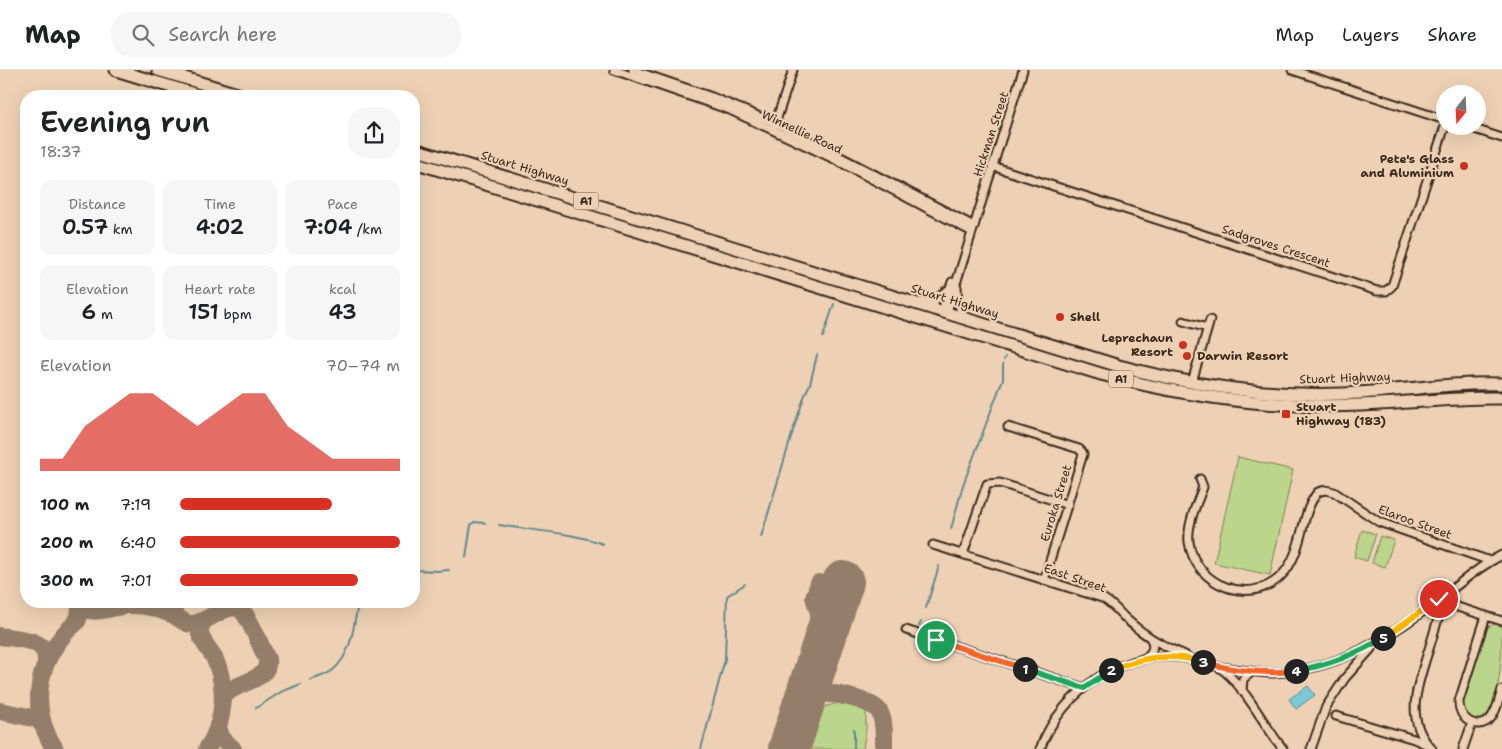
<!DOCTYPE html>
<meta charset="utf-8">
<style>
:root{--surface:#fff;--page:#f6f6f6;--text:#202124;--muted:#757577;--line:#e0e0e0;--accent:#d93025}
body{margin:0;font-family:"Shantell Sans",sans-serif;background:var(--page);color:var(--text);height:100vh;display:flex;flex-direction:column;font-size:19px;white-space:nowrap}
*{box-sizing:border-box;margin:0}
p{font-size:16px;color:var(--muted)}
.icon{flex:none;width:28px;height:28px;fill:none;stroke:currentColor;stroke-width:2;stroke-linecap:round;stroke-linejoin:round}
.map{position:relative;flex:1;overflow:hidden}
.drawer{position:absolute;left:20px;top:20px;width:400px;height:518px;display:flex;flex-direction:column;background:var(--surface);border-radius:20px;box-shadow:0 5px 20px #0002}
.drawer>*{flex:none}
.needle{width:32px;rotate:198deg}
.controls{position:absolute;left:1436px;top:15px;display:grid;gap:10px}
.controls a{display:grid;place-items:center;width:50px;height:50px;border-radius:50%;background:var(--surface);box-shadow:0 5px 20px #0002;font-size:25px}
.pin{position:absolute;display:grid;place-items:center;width:42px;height:42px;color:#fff;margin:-21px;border:2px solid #fff;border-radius:50%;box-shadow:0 1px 5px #0007}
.km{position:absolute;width:25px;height:25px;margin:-12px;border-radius:50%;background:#222;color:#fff;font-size:14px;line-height:25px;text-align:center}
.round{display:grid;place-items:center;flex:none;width:52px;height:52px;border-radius:20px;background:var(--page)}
.headline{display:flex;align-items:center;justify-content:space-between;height:85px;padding:0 20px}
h1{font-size:28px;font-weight:600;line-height:38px}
.figures{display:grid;grid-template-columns:repeat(3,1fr);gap:8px;height:85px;padding:5px 20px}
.figures div{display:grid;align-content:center;border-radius:12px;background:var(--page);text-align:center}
.figures b{font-size:21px;font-weight:600}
.figures small{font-size:14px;font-weight:400}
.figures p{font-size:14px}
.chart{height:140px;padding:10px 20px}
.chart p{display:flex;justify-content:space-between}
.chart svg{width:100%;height:90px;margin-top:5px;fill:var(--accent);opacity:.7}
ul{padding:0 20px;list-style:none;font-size:16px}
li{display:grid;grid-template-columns:80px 60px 1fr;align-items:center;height:38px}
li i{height:12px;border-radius:6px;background:var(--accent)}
header{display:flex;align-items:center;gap:30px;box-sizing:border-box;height:70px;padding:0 25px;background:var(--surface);border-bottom:1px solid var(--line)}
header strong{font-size:24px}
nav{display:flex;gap:28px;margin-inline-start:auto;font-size:18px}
.search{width:350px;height:45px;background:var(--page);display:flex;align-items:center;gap:12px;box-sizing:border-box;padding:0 18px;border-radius:20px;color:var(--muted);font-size:19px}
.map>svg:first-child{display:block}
</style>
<header>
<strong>Map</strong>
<div class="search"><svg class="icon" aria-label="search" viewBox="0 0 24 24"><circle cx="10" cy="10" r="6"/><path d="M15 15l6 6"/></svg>Search here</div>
<nav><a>Map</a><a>Layers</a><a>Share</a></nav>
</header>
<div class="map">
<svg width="1502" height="679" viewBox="0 0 1502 679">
<rect width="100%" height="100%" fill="#eed1b4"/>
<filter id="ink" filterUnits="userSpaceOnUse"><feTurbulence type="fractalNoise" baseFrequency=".02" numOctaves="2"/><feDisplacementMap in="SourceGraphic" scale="10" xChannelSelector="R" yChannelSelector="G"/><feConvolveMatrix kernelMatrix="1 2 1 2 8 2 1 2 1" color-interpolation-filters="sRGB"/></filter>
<g filter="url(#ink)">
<g fill="#bbd58c" stroke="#7b8055">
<path d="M 1238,387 L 1293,400 L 1270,505 L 1214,493 Z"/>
<path d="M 1362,460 L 1376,464 L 1367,491 L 1354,487 Z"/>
<path d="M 1380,466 L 1394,470 L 1385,497 L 1372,493 Z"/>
<path d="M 1498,553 L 1502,554 C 1502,576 1502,651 1475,651 L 1465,644 L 1461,635 L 1484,562 L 1490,556 Z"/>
<path d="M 838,633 L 859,637 L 866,642 L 866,659 L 863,679 L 807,679 L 820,638 Z"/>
</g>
<path fill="#7ac9d6" stroke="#61898c" d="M 1308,616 L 1315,625 L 1296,639 L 1289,629 Z"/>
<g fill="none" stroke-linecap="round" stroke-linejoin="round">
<g stroke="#61898c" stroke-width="2">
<path d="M 823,267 L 834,234"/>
<path d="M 1004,290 L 1005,287"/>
<path d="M 499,455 C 534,461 570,462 603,474"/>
<path d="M 951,459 L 963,415 L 1003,309 L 1003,294"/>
<path d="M 761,467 L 796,351 L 806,322 L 810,314 L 817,285"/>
<path d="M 466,487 L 471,455 L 474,452 L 485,453"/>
<path d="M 414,500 L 437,501 L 449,500"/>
<path d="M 926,538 L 939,496"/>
<path d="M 919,556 L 921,552"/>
<path d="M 311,610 C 318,607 327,605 333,600 C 353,583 353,555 359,531"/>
<path d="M 256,638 L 281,622 L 301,614"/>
<path d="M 701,679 L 725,589 L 727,526 L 745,514"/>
<path d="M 854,679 L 854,659"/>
</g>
<g stroke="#947e69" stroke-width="18">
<path d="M 205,550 C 201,554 199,558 200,564 C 202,572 210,580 214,587 C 228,617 225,652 207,679"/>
<path d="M 826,565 L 814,527 L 819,513 L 840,520"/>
<path d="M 0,566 C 16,569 48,568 46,591"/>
<path d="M 816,595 C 814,609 818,618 831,624"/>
<path d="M 802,638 C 807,631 811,625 820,624 C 831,621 873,631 879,641 C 885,651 884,667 884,679"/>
<path d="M 0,641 L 33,648 L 37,649 L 43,655"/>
<path d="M 218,656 L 221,667 L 233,679"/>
<path d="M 55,679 C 31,643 35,601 61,568 C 73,551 80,558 80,533 C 92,549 113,535 130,535 C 145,534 160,539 174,545 C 179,548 185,554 191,554 C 205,555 227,531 240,539 C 248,544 262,579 267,589 C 271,613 231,611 223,628"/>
</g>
<path stroke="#947e69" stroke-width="42" d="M 789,679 L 843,512"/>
<g stroke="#3b2a1e" stroke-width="11">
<g id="minor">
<path d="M 614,0 L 730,40 L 830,87 L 972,162"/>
<path d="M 633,0 L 712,27 L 775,53 L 974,156"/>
<path d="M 1292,0 L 1445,50"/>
<path d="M 1465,56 L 1502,68"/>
<path d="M 774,57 L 793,0"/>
<path d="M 992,96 L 1377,221 L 1386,221 L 1392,216 L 1445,56"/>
<path d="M 957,217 L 958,233 L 963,247"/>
<path d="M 921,232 L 934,231 L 946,221"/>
<path d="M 942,241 L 952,212"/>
<path d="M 947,242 L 1023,0"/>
<path d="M 1183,251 L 1207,258"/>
<path d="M 1192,312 L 1210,250"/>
<path d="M 1008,357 L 1079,379 L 1082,382 L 1083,384 L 1044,510"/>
<path d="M 1200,409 L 1203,417 C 1197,433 1187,454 1189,472 C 1195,516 1251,537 1282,505 C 1304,482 1300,442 1318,422 L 1325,420 L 1334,422 L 1379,452 L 1490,491"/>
<path d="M 933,475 L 1102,528 C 1111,532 1118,541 1125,548 C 1142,564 1164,577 1185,585"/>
<path d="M 963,484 L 987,414 L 1000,413 L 1068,435"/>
<path d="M 1486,546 L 1459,631 C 1458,648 1476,662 1490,649 C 1497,642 1499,628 1502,620"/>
<path d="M 906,560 L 1084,618"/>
<path d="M 1143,589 C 1152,584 1156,576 1150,568"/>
<path d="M 1220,597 C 1238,599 1255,603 1273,603 C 1336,601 1388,568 1437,531 C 1458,515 1478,497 1502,485"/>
<path d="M 1242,621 L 1243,609 L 1252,602"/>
<path d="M 1336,646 L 1414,669 L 1428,675"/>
<path d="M 1040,679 C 1062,620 1127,575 1191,589 C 1200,591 1213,593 1220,598 C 1243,613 1265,657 1283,679"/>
<path d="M 1311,679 L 1326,637 L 1345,608 L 1371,579"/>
<path d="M 1432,679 C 1404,650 1417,618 1427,585 C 1432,570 1436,554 1441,540 L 1445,536 L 1451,535 L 1502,551"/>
<path d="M 1463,679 L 1472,653"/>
</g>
</g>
<g stroke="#3b2a1e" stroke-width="15">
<g id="trunk">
<path d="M 116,0 L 201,26"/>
<path d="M 158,0 L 244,26"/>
<path d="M 414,79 L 1119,296 C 1191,315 1267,327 1342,324 C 1395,322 1448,312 1502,314"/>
<path d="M 414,92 L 1101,304 C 1187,327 1272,339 1361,335 C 1408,333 1455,327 1502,328"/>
</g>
</g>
<use href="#minor" stroke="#eed1b4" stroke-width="7"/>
<use href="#trunk" stroke="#eed1b4" stroke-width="11"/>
</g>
</g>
<g fill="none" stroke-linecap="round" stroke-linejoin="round" filter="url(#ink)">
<g stroke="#fff" stroke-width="10">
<path id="split-1" d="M 936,570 L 1025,599"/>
</g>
<g stroke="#fff" stroke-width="10">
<path id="split-2" d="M 1025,599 L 1084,618 L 1111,600"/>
</g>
<g stroke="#fff" stroke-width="10">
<path id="split-3" d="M 1111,600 C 1140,587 1172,583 1203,592"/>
</g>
<g stroke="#fff" stroke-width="10">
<path id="split-4" d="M 1203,592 C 1233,601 1264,604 1296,601"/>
</g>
<g stroke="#fff" stroke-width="10">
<path id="split-5" d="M 1296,601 C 1327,595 1356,585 1383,568"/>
</g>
<g stroke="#fff" stroke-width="10">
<path id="split-6" d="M 1383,568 L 1439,529"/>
</g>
<use href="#split-1" stroke="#f0652b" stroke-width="6"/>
<use href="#split-2" stroke="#22a559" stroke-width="6"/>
<use href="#split-3" stroke="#f5b400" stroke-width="6"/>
<use href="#split-4" stroke="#f0652b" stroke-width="6"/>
<use href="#split-5" stroke="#22a559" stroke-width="6"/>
<use href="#split-6" stroke="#f5b400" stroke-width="6"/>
</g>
<g fill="#c8321e" stroke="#eed1b4" stroke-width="2">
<circle cx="1464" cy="96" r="5"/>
<circle cx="1060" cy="247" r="5"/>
<circle cx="1183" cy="275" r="5"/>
<circle cx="1187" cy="286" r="5"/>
<rect x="1281" y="339" width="10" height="10" rx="2.5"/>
</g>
<g text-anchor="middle" stroke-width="4.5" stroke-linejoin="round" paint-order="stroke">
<g fill="#eed1b4" stroke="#715c4b" stroke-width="1">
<rect x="573.5" y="122.5" width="25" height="17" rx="4"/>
<rect x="1108.5" y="300.5" width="25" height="17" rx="4"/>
</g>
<g font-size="11" font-weight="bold" fill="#3b2a1e">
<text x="586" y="135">A1</text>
<text x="1121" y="313">A1</text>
</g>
<g font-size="12" fill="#3b2a1e" stroke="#eed1b4">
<text transform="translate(802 62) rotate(25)" y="4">Winnellie Road</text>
<text transform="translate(991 64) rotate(-72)" y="4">Hickman Street</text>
<text transform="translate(525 98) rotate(17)" y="4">Stuart Highway</text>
<text transform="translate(1276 176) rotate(18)" y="4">Sadgroves Crescent</text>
<text transform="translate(955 231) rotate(17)" y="4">Stuart Highway</text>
<text transform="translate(1345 308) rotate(-2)" y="4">Stuart Highway</text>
<text transform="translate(1056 433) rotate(-73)" y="4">Euroka Street</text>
<text transform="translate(1415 452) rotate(20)" y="4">Elaroo Street</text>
<text transform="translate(1075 508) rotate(19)" y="4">East Street</text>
</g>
<g font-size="12" font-weight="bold" fill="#3b2a1e" stroke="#eed1b4" text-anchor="start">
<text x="1454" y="93" text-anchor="end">Pete's Glass<tspan x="1454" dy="14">and Aluminium</tspan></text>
<text x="1070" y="251">Shell</text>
<text x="1173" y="272" text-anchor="end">Leprechaun<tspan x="1173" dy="14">Resort</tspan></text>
<text x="1197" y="290">Darwin Resort</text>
<text x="1296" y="341">Stuart<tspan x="1296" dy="14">Highway (183)</tspan></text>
</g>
</g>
</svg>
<div class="controls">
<a><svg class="needle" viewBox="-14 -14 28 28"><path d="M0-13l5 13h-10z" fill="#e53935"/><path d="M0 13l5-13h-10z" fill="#757577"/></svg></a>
</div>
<div class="pin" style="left:936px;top:570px;background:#1e9e55"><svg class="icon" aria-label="arrive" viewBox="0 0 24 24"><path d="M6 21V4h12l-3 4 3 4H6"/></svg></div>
<div class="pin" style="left:1439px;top:529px;background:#d93025"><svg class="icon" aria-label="check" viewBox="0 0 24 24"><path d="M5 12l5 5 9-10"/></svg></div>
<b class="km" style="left:1025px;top:599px">1</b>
<b class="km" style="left:1111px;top:600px">2</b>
<b class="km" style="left:1203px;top:592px">3</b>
<b class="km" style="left:1296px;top:601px">4</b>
<b class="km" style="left:1383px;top:568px">5</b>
<section class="drawer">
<div class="headline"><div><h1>Evening run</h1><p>18:37</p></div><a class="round"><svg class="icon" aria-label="share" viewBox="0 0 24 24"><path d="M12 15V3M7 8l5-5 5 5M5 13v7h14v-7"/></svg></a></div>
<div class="figures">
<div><p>Distance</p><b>0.57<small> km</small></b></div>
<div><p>Time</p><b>4:02</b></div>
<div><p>Pace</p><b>7:04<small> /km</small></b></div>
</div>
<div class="figures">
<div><p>Elevation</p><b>6<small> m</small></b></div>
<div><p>Heart rate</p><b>151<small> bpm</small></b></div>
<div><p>kcal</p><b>43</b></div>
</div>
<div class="chart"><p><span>Elevation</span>70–74 m</p>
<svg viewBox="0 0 160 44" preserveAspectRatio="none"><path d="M0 44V38L10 38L20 22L30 14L40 6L50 6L60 14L70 22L80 14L90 6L100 6L110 22L120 30L130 38L140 38L150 38L160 38V44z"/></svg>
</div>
<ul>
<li><b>100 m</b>7:19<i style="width:69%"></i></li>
<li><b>200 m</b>6:40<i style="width:100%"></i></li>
<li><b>300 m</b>7:01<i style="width:81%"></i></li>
</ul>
</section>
</div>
